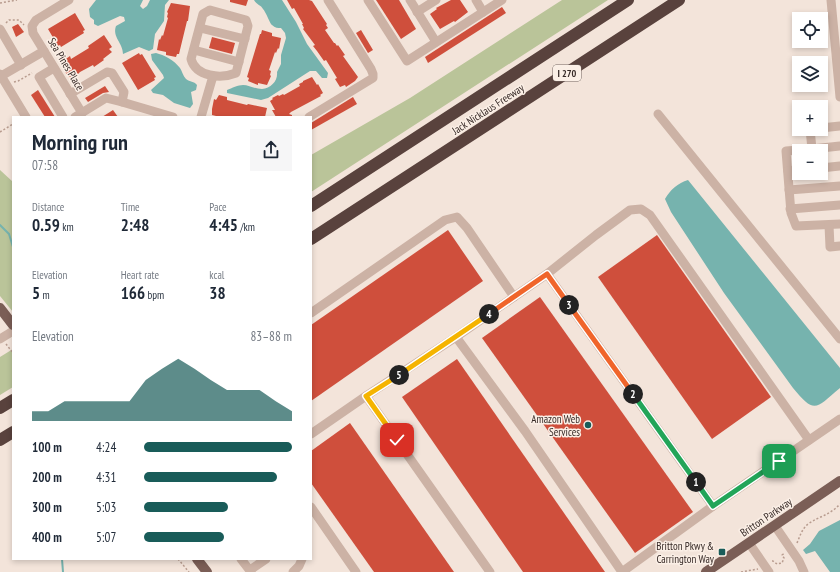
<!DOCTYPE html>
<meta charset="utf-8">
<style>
:root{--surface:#fff;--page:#f6f6f7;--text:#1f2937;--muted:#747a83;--accent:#195c59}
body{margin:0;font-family:"PT Sans Narrow",sans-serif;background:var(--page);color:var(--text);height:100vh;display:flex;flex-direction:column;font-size:15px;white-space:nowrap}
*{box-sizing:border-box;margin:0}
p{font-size:13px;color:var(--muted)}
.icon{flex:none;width:22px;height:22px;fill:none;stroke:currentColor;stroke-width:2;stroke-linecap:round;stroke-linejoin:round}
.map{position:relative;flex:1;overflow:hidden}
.panel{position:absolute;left:12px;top:116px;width:300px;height:444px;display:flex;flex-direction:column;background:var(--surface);border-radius:0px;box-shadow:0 2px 6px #0003}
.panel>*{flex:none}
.fabs{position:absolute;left:792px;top:12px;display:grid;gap:8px}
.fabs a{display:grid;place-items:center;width:36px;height:36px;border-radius:0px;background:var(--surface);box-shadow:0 2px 6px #0003;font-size:20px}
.pin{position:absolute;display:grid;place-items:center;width:34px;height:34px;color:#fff;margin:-17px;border-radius:8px;box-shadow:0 2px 6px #0006}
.km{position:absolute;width:20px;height:20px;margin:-10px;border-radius:50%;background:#222;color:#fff;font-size:11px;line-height:20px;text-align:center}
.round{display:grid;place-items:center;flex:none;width:42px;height:42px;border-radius:0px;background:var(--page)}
.headline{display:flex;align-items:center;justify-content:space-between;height:68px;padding:0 20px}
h1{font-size:22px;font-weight:600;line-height:30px}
.figures{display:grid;grid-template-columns:repeat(3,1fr);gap:6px;height:68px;padding:4px 20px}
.figures div{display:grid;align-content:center}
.figures b{font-size:17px;font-weight:600}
.figures small{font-size:11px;font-weight:400}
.figures p{font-size:11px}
.chart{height:112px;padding:8px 20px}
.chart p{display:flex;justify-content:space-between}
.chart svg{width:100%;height:72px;margin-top:4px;fill:var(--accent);opacity:.7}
ul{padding:0 20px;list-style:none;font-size:13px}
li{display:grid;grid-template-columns:64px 48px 1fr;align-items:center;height:30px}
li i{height:10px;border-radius:5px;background:var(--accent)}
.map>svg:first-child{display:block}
</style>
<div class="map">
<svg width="840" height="572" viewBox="0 0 840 572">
<rect width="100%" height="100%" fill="#f3e4da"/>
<g fill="#bac499">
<path d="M 562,0 L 608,0 L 311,192 L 311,155 L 410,98 Z"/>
<path d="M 0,170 L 13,182 L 13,312 L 0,296 Z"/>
<path d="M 13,349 L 13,387 L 0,395 L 0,357 Z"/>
</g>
<g fill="#76b3ae">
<path d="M 96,0 L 143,0 L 140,6 L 143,9 L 147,6 L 150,0 L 169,0 L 165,5 L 164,21 L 155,34 L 153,49 L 149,51 L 139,47 L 123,54 C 123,43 112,37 116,26 L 125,21 L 124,17 L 120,16 L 98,26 L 94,24 L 94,20 L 90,17 L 89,9 Z"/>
<path d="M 254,0 L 282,0 L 296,22 L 307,44 L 328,73 L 327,78 L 322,78 L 316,71 L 310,71 L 268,98 L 261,100 L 227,93 L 227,90 C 232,88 238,85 243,85 C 249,85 255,89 262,89 C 271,88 278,81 277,72 L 281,64 L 281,55 L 286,38 L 285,33 L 281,28 C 278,28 275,28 272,25 C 270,24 266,12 263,9 C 261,5 257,5 254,0 Z"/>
<path d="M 156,53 C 164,55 174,60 180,68 C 182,71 183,76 186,79 C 190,82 194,81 197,85 L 196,90 L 191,92 L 193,104 L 190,108 L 174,103 L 163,95 L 153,93 L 151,90 L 164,78 L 163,75 L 152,60 L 151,54 Z"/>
<path d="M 688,180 L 840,368 L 840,388 C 816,408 815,415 793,388 L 724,293 L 671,212 L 665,199 C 670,190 678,183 688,180 Z"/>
<path d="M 840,520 L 840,572 L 830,572 L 815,551 L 806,554 L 803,550 L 810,544 L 819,531 Z"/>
</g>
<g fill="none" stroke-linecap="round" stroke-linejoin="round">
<g stroke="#76b3ae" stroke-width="2">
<path d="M 0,225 L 9,234 L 13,247"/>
<path d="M 62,559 L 63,572"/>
</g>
</g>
<g fill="#cf4f3c">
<path d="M 230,0 L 248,0 L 246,6 L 230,2 Z"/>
<path d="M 287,0 L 309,0 L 312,1 L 327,24 L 326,25 L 328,28 L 325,30 L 334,43 L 335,43 L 337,46 L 338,45 L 345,55 L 343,56 L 358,77 L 355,81 L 346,87 L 345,85 L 340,87 L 335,79 L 337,78 L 326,60 L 324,61 L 317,51 L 313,46 L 315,45 L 303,29 L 304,28 L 302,24 L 303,24 L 294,8 L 292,9 Z"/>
<path d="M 376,0 L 399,0 L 416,29 L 401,39 Z"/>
<path d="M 451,0 L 460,0 L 468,12 L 455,22 L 454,21 L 440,29 L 430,14 L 437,9 L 436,8 Z"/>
<path d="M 171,3 L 190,6 L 188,21 L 187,21 L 179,54 L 177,54 L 176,57 L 166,55 L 166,52 L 157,50 L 159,39 L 160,40 L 162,35 L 163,36 L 168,18 L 167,17 L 168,13 L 167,12 Z"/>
<path d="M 502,7 L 506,13 L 428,63 L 425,57 Z"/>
<path d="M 75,13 L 85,30 L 83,31 L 84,33 L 61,47 L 60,45 L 58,46 L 48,29 Z"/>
<path d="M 18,24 L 24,32 L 16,37 L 12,27 Z"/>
<path d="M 262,30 L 272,33 L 272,36 L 281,38 L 279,49 L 278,48 L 276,53 L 275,52 L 269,70 L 271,71 L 270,75 L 271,76 L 267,85 L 258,83 L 258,85 L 248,81 L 249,78 L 247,77 L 250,67 L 260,34 L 261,34 Z"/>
<path d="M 361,30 L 373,50 L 368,53 L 356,33 Z"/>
<path d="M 104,35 L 112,47 L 109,49 L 112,52 L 103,59 L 104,60 L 94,67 L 93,65 L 80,72 L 77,75 L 77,76 L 72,79 L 71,77 L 68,76 L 62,67 L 64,66 L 63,61 L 70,56 L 71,59 L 89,48 L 88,46 Z"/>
<path d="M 212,37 L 235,43 L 232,54 L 209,48 Z"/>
<path d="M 139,53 L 140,55 L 142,54 L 156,77 L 154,78 L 155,80 L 138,90 L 122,63 Z"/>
<path d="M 312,77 L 317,85 L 318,84 L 323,93 L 320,95 L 321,96 L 291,112 L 289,114 L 292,115 L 292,117 L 276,117 L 272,110 L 275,110 L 270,101 L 273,99 L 272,98 L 278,95 L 279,96 L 283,94 L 284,95 L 300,86 L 299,84 L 303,82 L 303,81 Z"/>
<path d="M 105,86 L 109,92 L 103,93 L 88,102 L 85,98 Z"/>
<path d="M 38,90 L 55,117 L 45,117 L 31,95 Z"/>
<path d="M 219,95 L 227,97 L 227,100 L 247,105 L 248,104 L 267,108 L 265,117 L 220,117 L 212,115 L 212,109 L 214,99 L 216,100 Z"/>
<path d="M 353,97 L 357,104 L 311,130 L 311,123 Z"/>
<path d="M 113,110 L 118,117 L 102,117 Z"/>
<path d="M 448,230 L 483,281 L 311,401 L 311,325 Z"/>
<path d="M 657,235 L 771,397 L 712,439 L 598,277 Z"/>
<path d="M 540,297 L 693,512 L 635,553 L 482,338 Z"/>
<path d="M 457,359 L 605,572 L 523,572 L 402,397 Z"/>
<path d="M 350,423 L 454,572 L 374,572 L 311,483 L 311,451 Z"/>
</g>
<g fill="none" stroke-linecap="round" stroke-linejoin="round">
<g stroke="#b89c8f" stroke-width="1.5" stroke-dasharray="2 2" stroke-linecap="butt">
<path d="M 0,3 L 17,0"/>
<path d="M 6,23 L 9,20 L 19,20 L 24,25"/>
<path d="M 14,82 L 18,81 L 32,73"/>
<path d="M 0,132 L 13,124"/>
<path d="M 6,344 L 13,353"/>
<path d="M 797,543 C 800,536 802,529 808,524 C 819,516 829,516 840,504"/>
<path d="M 178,559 L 189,572"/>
<path d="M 772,561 L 773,561 L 777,564 L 782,563 L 784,558 L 782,555 L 785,553"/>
<path d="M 741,572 L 758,569"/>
</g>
<g stroke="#ccb2a5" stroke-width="9">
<path d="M 69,0 L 36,20 L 32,26 L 33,33 L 82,113"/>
<path d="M 368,0 L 407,61 L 502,0"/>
<path d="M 410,0 L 436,42"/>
<path d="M 476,0 L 483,12"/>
<path d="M 831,0 L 840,97"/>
<path d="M 210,10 L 246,20 L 248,26 L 236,73 C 221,79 196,77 191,59 L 203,14 Z"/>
<path d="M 417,12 L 436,0"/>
<path d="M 200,28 L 245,39"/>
<path d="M 0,29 L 21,65"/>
<path d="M 194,50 L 239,62"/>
<path d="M 54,68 L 39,77 L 63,117"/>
<path d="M 0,74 L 26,117"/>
<path d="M 1,76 L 44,51"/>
<path d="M 70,94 L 107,72 L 112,73 L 124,92 L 122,102 L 173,117"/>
<path d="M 658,114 L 840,339"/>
<path d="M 75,117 L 106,98 L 122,102"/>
<path d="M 201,117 L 213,76"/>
<path d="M 309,117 L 373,78 L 373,74 L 371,69 L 328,0"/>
<path d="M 821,128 L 840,126"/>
<path d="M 810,129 L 812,149 L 786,151 L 791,213 L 796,226 L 840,224"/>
<path d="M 812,149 L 840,146"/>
<path d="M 821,168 L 840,166"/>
<path d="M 788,171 L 799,170"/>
<path d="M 789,190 L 840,186"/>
<path d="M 790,209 L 840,205"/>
<path d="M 829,225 L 830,247 L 840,246"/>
<path d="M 547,274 L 596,235 L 630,210 L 641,209 L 650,215 L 809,440"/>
<path d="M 311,313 L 445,220 L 457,217 L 467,228 L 514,297"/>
<path d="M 456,337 L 547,274 L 713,506"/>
<path d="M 0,339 L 13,331"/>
<path d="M 366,396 L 456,337 L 525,431 L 622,572"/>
<path d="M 311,434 L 366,396 L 490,572"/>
<path d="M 311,507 L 356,572"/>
<path d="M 775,526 L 799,561 L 804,572"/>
<path d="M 749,543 L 769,572"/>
<path d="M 241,559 L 251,572"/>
<path d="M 250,570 L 266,559"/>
<path d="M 293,572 L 299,566 L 302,559"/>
<path d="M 622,572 L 713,506 L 840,419"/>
</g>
<g stroke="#7b5e56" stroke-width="10">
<path d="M 0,308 L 13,325"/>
<path d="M 197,559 L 207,572"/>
<path d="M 706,572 L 840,481"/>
</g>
<g stroke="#59423d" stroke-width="12">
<path d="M 311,206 L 628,0"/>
<path d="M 311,239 L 679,0"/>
<path d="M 0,408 L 13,400"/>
<path d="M 0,440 L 13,432"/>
</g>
</g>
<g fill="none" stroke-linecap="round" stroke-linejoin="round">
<g stroke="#fff" stroke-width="8">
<path id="split-1" d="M 696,482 L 713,506 L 779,461"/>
</g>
<g stroke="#fff" stroke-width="8">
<path id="split-2" d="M 633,394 L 696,482"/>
</g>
<g stroke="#fff" stroke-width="8">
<path id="split-3" d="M 569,305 L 633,394"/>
</g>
<g stroke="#fff" stroke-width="8">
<path id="split-4" d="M 489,314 L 547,274 L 569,305"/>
</g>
<g stroke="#fff" stroke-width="8">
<path id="split-5" d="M 399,375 L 489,314"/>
</g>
<g stroke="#fff" stroke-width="8">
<path id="split-6" d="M 397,440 L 366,396 L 399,375"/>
</g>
<use href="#split-1" stroke="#22a559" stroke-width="5"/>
<use href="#split-2" stroke="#22a559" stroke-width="5"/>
<use href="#split-3" stroke="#f0652b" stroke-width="5"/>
<use href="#split-4" stroke="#f0652b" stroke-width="5"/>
<use href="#split-5" stroke="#f5b400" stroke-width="5"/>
<use href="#split-6" stroke="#f5b400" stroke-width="5"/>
</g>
<g fill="#195c59" stroke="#fbefe6" stroke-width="1.5">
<circle cx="588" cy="425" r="4"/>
<rect x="718" y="548" width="8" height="8" rx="2"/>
</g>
<g text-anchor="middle" stroke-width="3" stroke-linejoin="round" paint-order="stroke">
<rect fill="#fbefe6" stroke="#726560" stroke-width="1" x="553" y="65" width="28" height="16" rx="3"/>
<g font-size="10" font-weight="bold" fill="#372a27">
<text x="567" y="77">I 270</text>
</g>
<g font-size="11" fill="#372a27" stroke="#fbefe6">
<text transform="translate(66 64) rotate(59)" y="4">Sea Pines Place</text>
<text transform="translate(488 109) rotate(-33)" y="4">Jack Nicklaus Freeway</text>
<text transform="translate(766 517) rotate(-34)" y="4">Britton Parkway</text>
</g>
<g font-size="11" fill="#372a27" stroke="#fbefe6" text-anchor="end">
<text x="580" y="423">Amazon Web<tspan x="580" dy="13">Services</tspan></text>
<text x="714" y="550">Britton Pkwy &amp;<tspan x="714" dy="13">Carrington Way</tspan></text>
</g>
</g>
</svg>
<div class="fabs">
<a><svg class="icon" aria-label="locate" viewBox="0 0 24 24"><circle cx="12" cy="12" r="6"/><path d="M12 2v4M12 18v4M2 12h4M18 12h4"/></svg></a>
<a><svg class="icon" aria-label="layers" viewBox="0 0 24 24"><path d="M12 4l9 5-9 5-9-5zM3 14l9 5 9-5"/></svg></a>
<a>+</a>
<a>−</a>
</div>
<div class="pin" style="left:779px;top:461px;background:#1e9e55"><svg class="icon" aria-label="arrive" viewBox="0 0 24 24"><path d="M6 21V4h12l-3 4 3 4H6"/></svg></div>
<div class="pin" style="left:397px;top:440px;background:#d93025"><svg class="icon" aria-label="check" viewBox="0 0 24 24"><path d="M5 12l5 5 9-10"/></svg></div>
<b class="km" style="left:696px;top:482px">1</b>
<b class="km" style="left:633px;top:394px">2</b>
<b class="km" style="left:569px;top:305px">3</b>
<b class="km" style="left:489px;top:314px">4</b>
<b class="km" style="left:399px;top:375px">5</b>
<section class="panel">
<div class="headline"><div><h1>Morning run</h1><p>07:58</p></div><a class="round"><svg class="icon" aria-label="share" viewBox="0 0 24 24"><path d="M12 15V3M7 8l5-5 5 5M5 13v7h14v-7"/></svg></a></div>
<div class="figures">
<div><p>Distance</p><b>0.59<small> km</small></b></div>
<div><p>Time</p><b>2:48</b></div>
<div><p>Pace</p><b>4:45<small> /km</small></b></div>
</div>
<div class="figures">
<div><p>Elevation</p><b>5<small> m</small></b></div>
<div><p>Heart rate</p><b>166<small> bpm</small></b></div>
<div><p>kcal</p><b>38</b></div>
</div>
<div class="chart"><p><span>Elevation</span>83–88 m</p>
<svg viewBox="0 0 160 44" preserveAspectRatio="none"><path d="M0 44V38L10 38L20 32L30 32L40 32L50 32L60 32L70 19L80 12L90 6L100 12L110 19L120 25L130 25L140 25L150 32L160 38V44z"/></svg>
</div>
<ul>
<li><b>100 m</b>4:24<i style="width:100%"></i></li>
<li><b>200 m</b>4:31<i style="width:90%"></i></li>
<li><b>300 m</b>5:03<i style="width:57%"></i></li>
<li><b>400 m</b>5:07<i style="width:54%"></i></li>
</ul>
</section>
</div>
